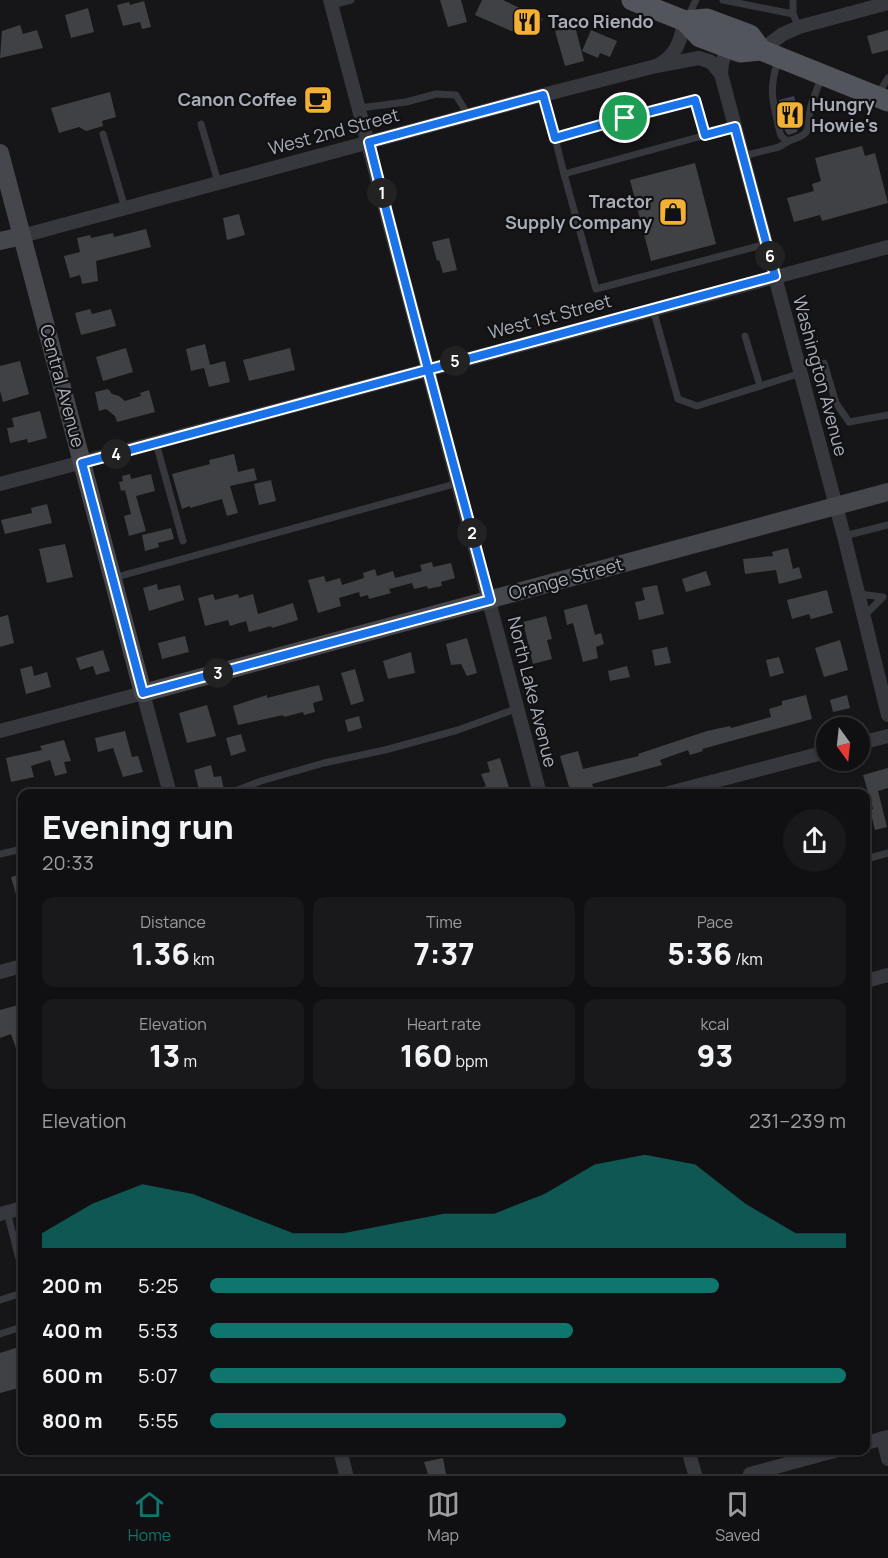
<!DOCTYPE html>
<meta charset="utf-8">
<style>
:root{--surface:#101012;--page:#19191b;--text:#f1f3f6;--muted:#9c9d9f;--line:#303032;--accent:#0f766e}
body{margin:0;font-family:Manrope,sans-serif;background:var(--page);color:var(--text);height:100vh;display:flex;flex-direction:column;font-size:22px;white-space:nowrap}
*{box-sizing:border-box;margin:0}
p{font-size:20px;color:var(--muted)}
.icon{flex:none;width:33px;height:33px;fill:none;stroke:currentColor;stroke-width:2;stroke-linecap:round;stroke-linejoin:round}
.map{position:relative;flex:1;overflow:hidden}
.drawer{position:absolute;left:18px;top:789px;width:852px;height:666px;display:flex;flex-direction:column;background:var(--surface);border-radius:12px;box-shadow:0 2px 4px #0004,0 0 0 2px var(--line)}
.drawer>*{flex:none}
.needle{width:39px;rotate:165deg}
.buttons{position:absolute;left:816px;top:717px;display:grid;gap:12px}
.buttons a{display:grid;place-items:center;width:54px;height:54px;border-radius:50%;background:var(--surface);box-shadow:0 2px 4px #0004,0 0 0 2px var(--line);font-size:30px}
.pin{position:absolute;display:grid;place-items:center;width:51px;height:51px;color:#fff;margin:-26px;border:3px solid #fff;border-radius:50%;box-shadow:0 2px 6px #0007}
.km{position:absolute;width:30px;height:30px;margin:-15px;border-radius:50%;background:#222;color:#fff;font-size:16px;line-height:30px;text-align:center}
.round{display:grid;place-items:center;flex:none;width:63px;height:63px;border-radius:32px;background:var(--page)}
.summary{display:flex;align-items:center;justify-content:space-between;height:102px;padding:0 24px}
h1{font-size:33px;font-weight:800;line-height:45px}
.metrics{display:grid;grid-template-columns:repeat(3,1fr);gap:9px;height:102px;padding:6px 24px}
.metrics div{display:grid;align-content:center;border-radius:12px;background:var(--page);text-align:center}
.metrics b{font-size:30px;font-weight:800}
.metrics small{font-size:16px;font-weight:400}
.metrics p{font-size:16px}
.chart{height:168px;padding:12px 24px}
.chart p{display:flex;justify-content:space-between}
.chart svg{width:100%;height:108px;margin-top:6px;fill:var(--accent);opacity:.7}
ul{padding:0 24px;list-style:none;font-size:20px}
li{display:grid;grid-template-columns:96px 72px 1fr;align-items:center;height:45px}
li i{height:15px;border-radius:8px;background:var(--accent)}
.tabs{display:flex;justify-content:space-around;align-items:center;height:84px;border-top:2px solid var(--line);background:var(--surface);font-size:16px;color:var(--muted)}
.tabs a{display:grid;justify-items:center;gap:3px}
.tabs .on{color:var(--accent)}
.map>svg:first-child{display:block}
</style>
<div class="map">
<svg width="888" height="1474" viewBox="0 0 888 1474">
<rect width="100%" height="100%" fill="#161618"/>
<g fill="#404145">
<path d="M 440,0 L 461,0 L 467,22 L 448,27 Z"/>
<path d="M 482,0 L 503,0 L 543,19 L 540,24 L 536,27 L 511,31 L 475,15 Z"/>
<path d="M 144,1 L 151,27 L 142,29 L 140,22 L 123,26 L 117,5 L 129,2 L 130,5 Z"/>
<path d="M 88,8 L 94,32 L 71,38 L 65,15 Z"/>
<path d="M 20,25 L 23,34 L 37,30 L 43,48 L 0,58 L 2,31 Z"/>
<path d="M 575,26 L 584,61 L 565,66 L 555,31 Z"/>
<path d="M 591,30 L 617,41 L 610,57 L 600,53 L 598,58 L 582,51 Z"/>
<path d="M 888,30 L 888,50 L 872,54 L 867,36 Z"/>
<path d="M 110,92 L 116,117 L 102,121 L 103,126 L 86,131 L 79,127 L 59,133 L 51,108 Z"/>
<path d="M 794,96 L 802,127 L 797,130 L 797,132 L 788,135 L 785,131 L 779,100 Z"/>
<path d="M 862,146 L 865,156 L 875,153 L 888,203 L 822,221 L 820,215 L 794,222 L 787,198 L 814,191 L 812,184 L 821,181 L 815,158 Z"/>
<path d="M 695,163 L 716,244 L 651,261 L 630,180 Z"/>
<path d="M 239,214 L 245,235 L 227,240 L 223,218 Z"/>
<path d="M 146,229 L 151,247 L 96,261 L 98,281 L 82,284 L 80,275 L 70,278 L 64,256 L 80,252 L 77,238 L 90,235 L 91,238 L 113,233 L 114,237 Z"/>
<path d="M 449,238 L 457,270 L 443,273 L 439,260 L 437,261 L 432,242 Z"/>
<path d="M 90,309 L 92,314 L 111,309 L 116,326 L 81,335 L 75,313 Z"/>
<path d="M 205,344 L 210,365 L 225,361 L 230,382 L 209,387 L 204,368 L 191,371 L 186,349 Z"/>
<path d="M 126,348 L 133,372 L 103,381 L 96,357 Z"/>
<path d="M 290,348 L 295,370 L 249,381 L 243,360 Z"/>
<path d="M 20,361 L 29,394 L 3,402 L 0,391 L 0,366 Z"/>
<path d="M 108,389 L 112,394 L 119,396 L 125,401 L 141,396 L 140,393 L 149,390 L 155,412 L 117,422 L 115,416 L 106,409 L 99,411 L 95,392 Z"/>
<path d="M 40,411 L 47,438 L 28,443 L 27,439 L 10,443 L 7,428 L 14,427 L 12,418 Z"/>
<path d="M 234,454 L 238,472 L 254,468 L 257,480 L 230,486 L 238,513 L 227,516 L 222,499 L 190,508 L 190,506 L 182,509 L 172,474 L 210,464 L 209,460 Z"/>
<path d="M 130,474 L 131,479 L 151,474 L 155,491 L 136,496 L 146,531 L 129,536 L 124,516 L 131,514 L 125,490 L 121,491 L 119,482 L 123,481 L 122,476 Z"/>
<path d="M 271,480 L 276,501 L 259,505 L 254,484 Z"/>
<path d="M 47,504 L 52,523 L 5,534 L 1,520 L 32,513 L 31,508 Z"/>
<path d="M 171,528 L 174,539 L 158,543 L 159,547 L 145,551 L 142,535 Z"/>
<path d="M 65,544 L 73,577 L 47,583 L 39,549 Z"/>
<path d="M 788,548 L 793,569 L 799,567 L 802,578 L 779,584 L 776,570 L 745,574 L 743,559 L 773,556 L 772,552 Z"/>
<path d="M 432,562 L 433,567 L 451,563 L 455,578 L 441,582 L 442,586 L 428,589 L 427,586 L 414,589 L 412,583 L 389,589 L 391,593 L 369,599 L 368,595 L 360,597 L 359,592 L 339,598 L 341,606 L 318,613 L 308,580 L 324,576 L 326,582 L 340,578 L 342,585 L 364,578 L 363,573 L 375,569 L 377,576 L 393,571 L 395,578 L 422,571 L 420,565 Z"/>
<path d="M 706,571 L 711,585 L 686,592 L 682,579 Z"/>
<path d="M 157,584 L 158,590 L 180,585 L 184,600 L 149,611 L 143,588 Z"/>
<path d="M 657,585 L 664,614 L 639,620 L 635,602 L 645,600 L 642,588 Z"/>
<path d="M 827,590 L 833,613 L 811,619 L 809,614 L 792,619 L 787,600 Z"/>
<path d="M 213,594 L 215,600 L 238,594 L 239,598 L 253,594 L 258,614 L 293,603 L 298,620 L 272,628 L 271,626 L 249,632 L 246,621 L 230,626 L 228,620 L 205,626 L 198,598 Z"/>
<path d="M 587,604 L 595,635 L 601,633 L 604,644 L 596,647 L 598,658 L 583,662 L 573,623 L 567,625 L 564,610 Z"/>
<path d="M 8,615 L 14,643 L 0,647 L 0,617 Z"/>
<path d="M 546,616 L 552,639 L 547,640 L 552,659 L 533,664 L 523,622 Z"/>
<path d="M 185,636 L 189,652 L 162,659 L 158,643 Z"/>
<path d="M 467,638 L 477,673 L 467,676 L 461,664 L 451,665 L 446,644 Z"/>
<path d="M 840,640 L 848,670 L 824,677 L 815,648 Z"/>
<path d="M 667,647 L 671,663 L 655,666 L 652,650 Z"/>
<path d="M 103,650 L 110,671 L 96,675 L 93,666 L 80,670 L 76,658 Z"/>
<path d="M 411,652 L 415,673 L 388,679 L 383,661 Z"/>
<path d="M 779,657 L 784,673 L 770,677 L 766,660 Z"/>
<path d="M 32,666 L 34,676 L 47,672 L 51,687 L 26,694 L 20,669 Z"/>
<path d="M 627,666 L 630,677 L 610,681 L 608,671 Z"/>
<path d="M 355,669 L 364,701 L 351,705 L 341,673 Z"/>
<path d="M 319,685 L 323,700 L 313,703 L 315,712 L 304,715 L 303,712 L 284,717 L 283,715 L 238,725 L 233,706 L 267,695 L 267,698 Z"/>
<path d="M 806,695 L 812,719 L 702,749 L 703,751 L 690,755 L 688,750 L 660,760 L 662,765 L 592,784 L 594,789 L 579,793 L 578,788 L 570,790 L 560,756 L 578,751 L 583,769 L 639,756 L 638,754 L 707,731 L 730,726 L 731,728 L 771,717 L 769,709 L 782,705 L 782,701 Z"/>
<path d="M 847,695 L 850,708 L 833,712 L 830,700 Z"/>
<path d="M 207,705 L 216,736 L 187,743 L 179,713 Z"/>
<path d="M 359,716 L 362,728 L 348,732 L 345,720 Z"/>
<path d="M 125,731 L 132,757 L 138,756 L 143,772 L 123,777 L 113,748 L 98,752 L 95,738 Z"/>
<path d="M 241,734 L 246,751 L 231,756 L 226,738 Z"/>
<path d="M 64,740 L 71,761 L 64,762 L 67,773 L 55,776 L 50,760 L 31,766 L 34,777 L 11,782 L 6,758 L 42,750 L 40,746 Z"/>
<path d="M 500,758 L 511,794 L 470,794 L 469,791 L 486,786 L 481,774 L 490,772 L 487,762 Z"/>
<path d="M 211,765 L 214,777 L 221,776 L 224,789 L 221,794 L 214,794 L 213,789 L 200,793 L 194,770 Z"/>
<path d="M 888,768 L 888,788 L 878,791 L 887,827 L 875,830 L 870,810 L 873,809 L 863,775 Z"/>
<path d="M 22,874 L 22,908 L 20,908 L 11,877 Z"/>
<path d="M 22,1004 L 22,1062 L 21,1062 L 11,1034 L 0,1038 L 0,1010 Z"/>
<path d="M 22,1346 L 22,1387 L 0,1393 L 0,1353 Z"/>
<path d="M 443,1458 L 446,1474 L 428,1474 L 424,1462 Z"/>
</g>
<g fill="none" stroke-linecap="round" stroke-linejoin="round">
<g stroke="#37383d" stroke-width="7">
<path d="M 723,0 L 793,14 L 799,27"/>
<path d="M 793,0 L 793,14"/>
<path d="M 332,5 L 351,0"/>
<path d="M 688,16 L 696,0"/>
<path d="M 778,60 C 768,92 773,102 780,133 L 782,137 L 787,141 C 816,134 805,127 811,106 C 814,96 818,87 821,78"/>
<path d="M 878,94 L 888,78"/>
<path d="M 543,95 L 555,138"/>
<path d="M 360,108 L 406,102 L 436,94 L 456,95 L 468,115"/>
<path d="M 201,124 L 218,182"/>
<path d="M 735,127 L 564,174 L 596,289 L 766,244"/>
<path d="M 103,134 L 125,208"/>
<path d="M 743,156 L 779,147 L 789,141"/>
<path d="M 564,174 L 555,138 L 695,100 L 705,135"/>
<path d="M 653,309 L 678,399 L 697,406 L 801,373"/>
<path d="M 745,336 L 760,386"/>
<path d="M 824,363 L 836,403 L 849,422 L 888,415"/>
<path d="M 156,443 L 183,541"/>
<path d="M 844,536 L 888,525"/>
<path d="M 113,578 L 458,483"/>
<path d="M 859,594 L 883,597 L 865,615"/>
<path d="M 227,794 L 261,781 L 324,763 L 385,750 L 458,730 L 518,708"/>
<path d="M 0,854 L 22,849"/>
<path d="M 866,859 L 888,853"/>
<path d="M 7,1212 L 22,1270"/>
<path d="M 0,1300 L 22,1293"/>
<path d="M 0,1334 L 22,1327"/>
</g>
<g stroke="#37383d" stroke-width="14">
<path d="M 330,0 L 540,794"/>
<path d="M 727,47 L 722,63 L 721,74 L 844,536 L 888,715"/>
<path d="M 761,50 L 783,34 L 799,27 L 888,3"/>
<path d="M 660,64 C 678,53 680,40 685,21"/>
<path d="M 22,236 L 543,95 L 656,66 L 699,58 L 711,62 L 721,74"/>
<path d="M 0,484 L 888,247"/>
<path d="M 0,731 L 143,693 L 170,794"/>
<path d="M 860,743 L 888,736"/>
<path d="M 665,794 L 826,752"/>
<path d="M 0,972 L 22,966"/>
<path d="M 866,981 L 888,975"/>
<path d="M 0,1214 L 22,1208"/>
<path d="M 883,1438 L 888,1459"/>
<path d="M 866,1443 L 888,1437"/>
<path d="M 340,1450 L 346,1474"/>
<path d="M 688,1450 L 695,1474"/>
<path d="M 750,1474 L 838,1450"/>
</g>
<g stroke="#45474d" stroke-width="18">
<path d="M 0,153 L 143,693 L 888,492"/>
<path d="M 0,241 L 22,236"/>
</g>
<g stroke="#53555c" stroke-width="21">
<path d="M 632,0 L 685,21 L 707,19 L 750,35 L 761,50"/>
<path d="M 685,21 L 700,37 L 740,52 L 761,50 L 888,101"/>
</g>
</g>
<g fill="none" stroke-linecap="round" stroke-linejoin="round">
<g stroke="#fff" stroke-width="12">
<path id="route" d="M 625,118 L 555,138 L 543,95 L 369,142 C 407,295 449,447 490,600 L 143,693 L 82,463 L 775,276 L 735,127 L 705,135 L 695,100 L 625,118"/>
</g>
<use href="#route" stroke="#1a73e8" stroke-width="8"/>
</g>
<defs>
<g id="restaurant-square" transform="scale(1.5)"><rect x="-9" y="-9" width="18" height="18" rx="4" fill="#f2b134" stroke="#111113"/><path d="M-5-6h1v4h1v-4h1v4h1v-4h1v5L-1.5 .5V6h-2V.5L-5-1ZM5-6V6H3V1.5H1.5Q1.5-4 5-6Z" fill="#111"/></g>
<g id="cafe-square" transform="scale(1.5)"><rect x="-9" y="-9" width="18" height="18" rx="4" fill="#f2b134" stroke="#111113"/><path d="M-5.5-4.5H6V0H3Q3 3.5 0 3.5H-2.5Q-5.5 3.5-5.5 0ZM3-3.2v2h1.7v-2ZM-6 4.5H4V6H-6Z" fill="#111"/></g>
<g id="shop-square" transform="scale(1.5)"><rect x="-9" y="-9" width="18" height="18" rx="4" fill="#f2b134" stroke="#111113"/><path d="M-5-2.5h2.3a2.7 3.5 0 0 1 5.4 0H5L5.5 6h-11ZM-1.5-2.5h3a1.5 2.3 0 0 0-3 0Z" fill="#111"/></g>
</defs>
<g fill-rule="evenodd">
<use href="#restaurant-square" x="527" y="22"/>
<use href="#cafe-square" x="318" y="100"/>
<use href="#restaurant-square" x="790" y="115"/>
<use href="#shop-square" x="673" y="212"/>
</g>
<g text-anchor="middle" stroke-width="4.5" stroke-linejoin="round" paint-order="stroke">
<g font-size="18" font-weight="bold" fill="#a8adb8" stroke="#111113" text-anchor="start">
<text x="548" y="28">Taco Riendo</text>
<text x="297" y="106" text-anchor="end">Canon Coffee</text>
<text x="811" y="111">Hungry<tspan x="811" dy="21">Howie's</tspan></text>
<text x="652" y="208" text-anchor="end">Tractor<tspan x="652" dy="21">Supply Company</tspan></text>
</g>
<g font-size="18" fill="#a8adb8" stroke="#111113">
<text transform="translate(334 132) rotate(-15)" y="6">West 2nd Street</text>
<text transform="translate(550 317) rotate(-15)" y="6">West 1st Street</text>
<text transform="translate(820 376) rotate(75)" y="6">Washington Avenue</text>
<text transform="translate(62 386) rotate(75)" y="6">Central Avenue</text>
<text transform="translate(566 579) rotate(-15)" y="6">Orange Street</text>
<text transform="translate(532 692) rotate(76)" y="6">North Lake Avenue</text>
</g>
</g>
</svg>
<div class="buttons">
<a><svg class="needle" viewBox="-14 -14 28 28"><path d="M0-13l5 13h-10z" fill="#e53935"/><path d="M0 13l5-13h-10z" fill="#9c9d9f"/></svg></a>
</div>
<div class="pin" style="left:625px;top:118px;background:#1e9e55"><svg class="icon" aria-label="arrive" viewBox="0 0 24 24"><path d="M6 21V4h12l-3 4 3 4H6"/></svg></div>
<b class="km" style="left:382px;top:193px">1</b>
<b class="km" style="left:472px;top:533px">2</b>
<b class="km" style="left:218px;top:673px">3</b>
<b class="km" style="left:116px;top:454px">4</b>
<b class="km" style="left:455px;top:361px">5</b>
<b class="km" style="left:770px;top:256px">6</b>
<section class="drawer">
<div class="summary"><div><h1>Evening run</h1><p>20:33</p></div><a class="round"><svg class="icon" aria-label="share" viewBox="0 0 24 24"><path d="M12 15V3M7 8l5-5 5 5M5 13v7h14v-7"/></svg></a></div>
<div class="metrics">
<div><p>Distance</p><b>1.36<small> km</small></b></div>
<div><p>Time</p><b>7:37</b></div>
<div><p>Pace</p><b>5:36<small> /km</small></b></div>
</div>
<div class="metrics">
<div><p>Elevation</p><b>13<small> m</small></b></div>
<div><p>Heart rate</p><b>160<small> bpm</small></b></div>
<div><p>kcal</p><b>93</b></div>
</div>
<div class="chart"><p><span>Elevation</span>231–239 m</p>
<svg viewBox="0 0 160 44" preserveAspectRatio="none"><path d="M0 44V38L10 26L20 18L30 22L40 30L50 38L60 38L70 34L80 30L90 30L100 22L110 10L120 6L130 10L140 26L150 38L160 38V44z"/></svg>
</div>
<ul>
<li><b>200 m</b>5:25<i style="width:80%"></i></li>
<li><b>400 m</b>5:53<i style="width:57%"></i></li>
<li><b>600 m</b>5:07<i style="width:100%"></i></li>
<li><b>800 m</b>5:55<i style="width:56%"></i></li>
</ul>
</section>
</div>
<nav class="tabs">
<a class="on"><svg class="icon" aria-label="home" viewBox="0 0 24 24"><path d="M3 11l9-7 9 7M6 9v11h12V9"/></svg>Home</a>
<a><svg class="icon" aria-label="map" viewBox="0 0 24 24"><path d="M3 6l6-2 6 2 6-2v14l-6 2-6-2-6 2zM9 4v14M15 6v14"/></svg>Map</a>
<a><svg class="icon" aria-label="saved" viewBox="0 0 24 24"><path d="M7 4h10v16l-5-4-5 4z"/></svg>Saved</a>
</nav>
